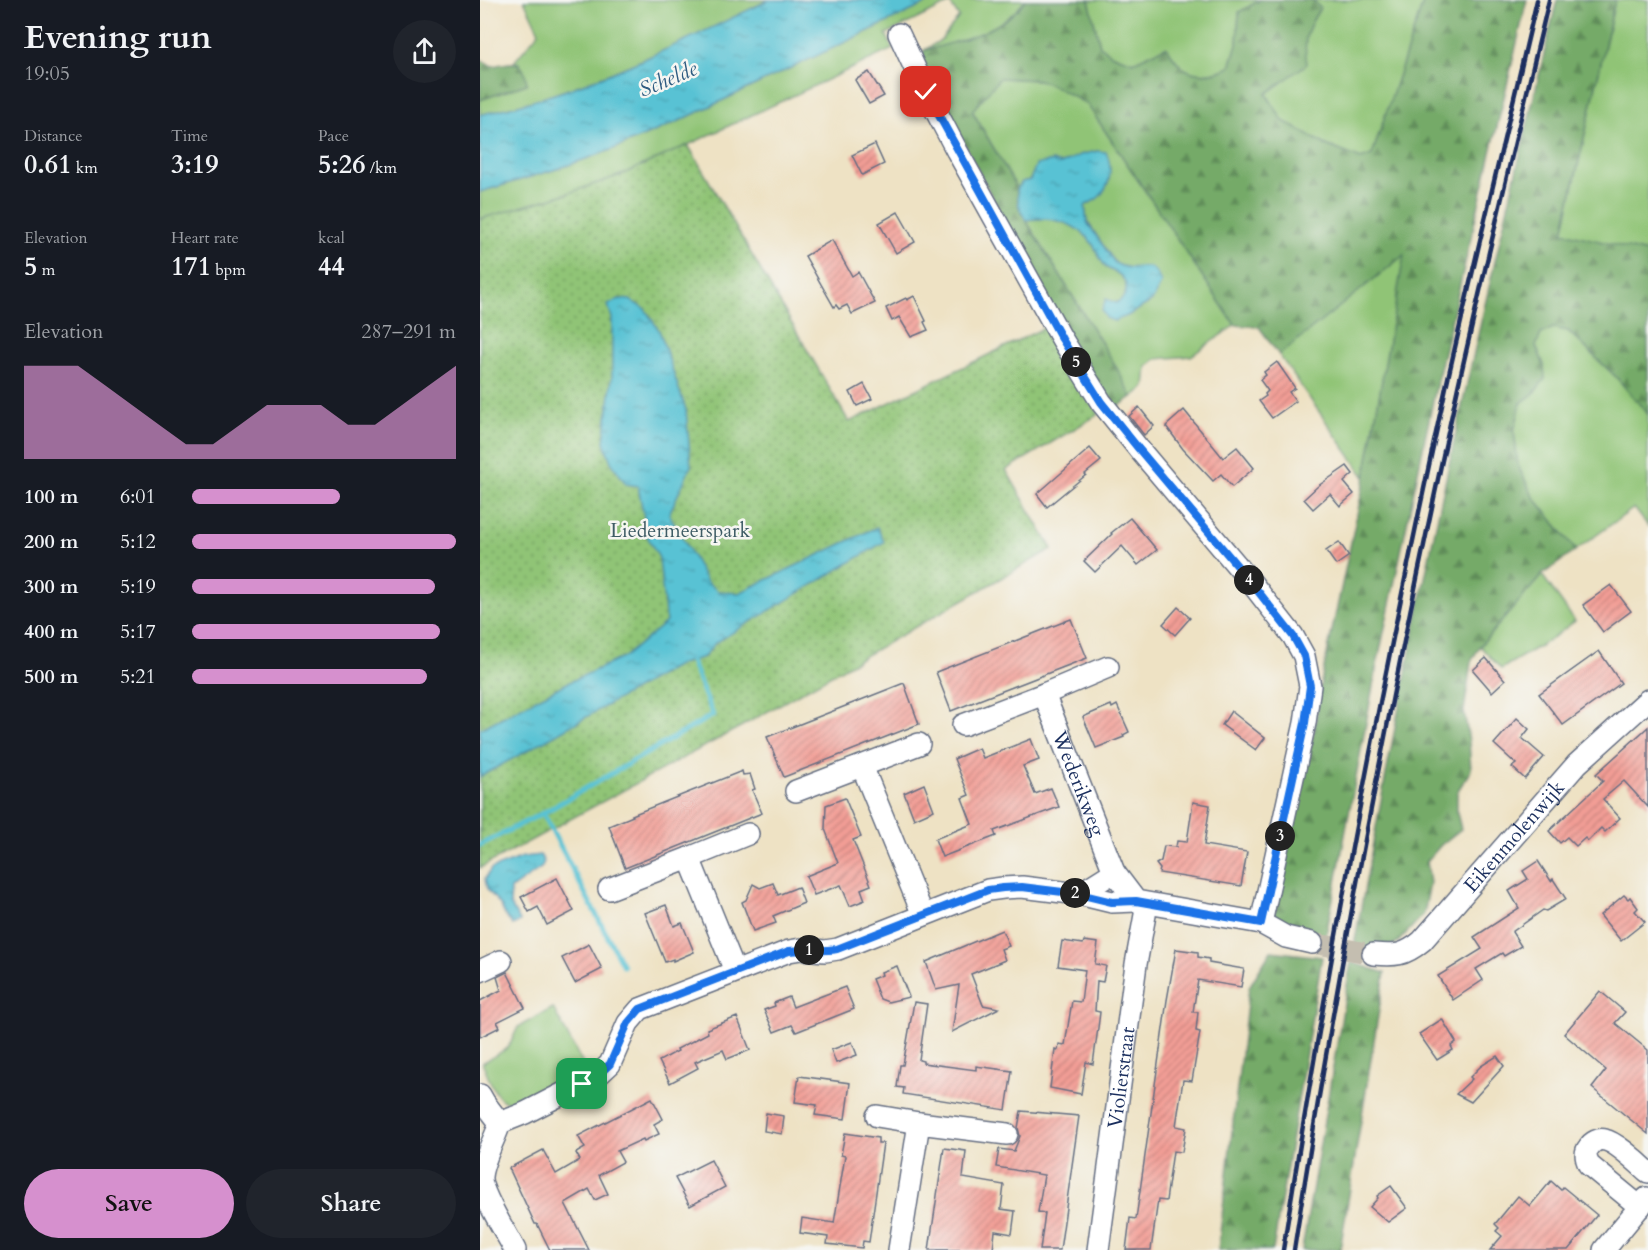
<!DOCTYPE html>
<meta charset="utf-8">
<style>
:root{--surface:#171b24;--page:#20242c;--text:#f1f3f6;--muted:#9ea1a6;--accent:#d690ce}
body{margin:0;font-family:Cardo,serif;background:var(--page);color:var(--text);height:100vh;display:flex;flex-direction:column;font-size:22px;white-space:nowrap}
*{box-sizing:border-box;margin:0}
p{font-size:20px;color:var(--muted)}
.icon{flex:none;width:33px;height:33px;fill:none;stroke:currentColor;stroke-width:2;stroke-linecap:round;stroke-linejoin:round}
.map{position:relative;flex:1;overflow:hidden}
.sheet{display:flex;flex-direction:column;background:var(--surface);width:480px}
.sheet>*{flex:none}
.pin{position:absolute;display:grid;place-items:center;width:51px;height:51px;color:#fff;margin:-26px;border-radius:12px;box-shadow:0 3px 9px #0006}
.km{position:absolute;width:30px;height:30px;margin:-15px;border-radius:50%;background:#222;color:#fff;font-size:16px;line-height:30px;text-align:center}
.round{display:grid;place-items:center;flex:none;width:63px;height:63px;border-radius:32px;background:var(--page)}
.head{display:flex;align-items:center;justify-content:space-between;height:102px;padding:0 24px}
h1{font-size:33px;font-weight:700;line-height:45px}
.figures{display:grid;grid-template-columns:repeat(3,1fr);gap:9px;height:102px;padding:6px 24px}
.figures div{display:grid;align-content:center}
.figures b{font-size:26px;font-weight:700}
.figures small{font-size:16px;font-weight:400}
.figures p{font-size:16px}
.chart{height:168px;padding:12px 24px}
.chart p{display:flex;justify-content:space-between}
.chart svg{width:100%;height:108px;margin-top:6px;fill:var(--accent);opacity:.7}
.cta{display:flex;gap:12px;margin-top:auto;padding:12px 24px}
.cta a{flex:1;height:69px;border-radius:36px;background:var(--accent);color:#111;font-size:24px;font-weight:700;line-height:69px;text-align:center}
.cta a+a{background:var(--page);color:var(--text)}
ul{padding:0 24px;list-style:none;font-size:20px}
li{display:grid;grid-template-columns:96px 72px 1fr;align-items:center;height:45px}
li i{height:15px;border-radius:8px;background:var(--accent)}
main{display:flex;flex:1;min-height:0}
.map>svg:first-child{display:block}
</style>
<main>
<section class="sheet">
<div class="head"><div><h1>Evening run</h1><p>19:05</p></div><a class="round"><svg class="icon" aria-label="share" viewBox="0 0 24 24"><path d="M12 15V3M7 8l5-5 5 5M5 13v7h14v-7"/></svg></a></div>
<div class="figures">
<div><p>Distance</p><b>0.61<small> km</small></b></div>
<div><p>Time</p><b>3:19</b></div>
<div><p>Pace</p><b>5:26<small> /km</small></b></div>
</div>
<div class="figures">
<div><p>Elevation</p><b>5<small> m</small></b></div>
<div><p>Heart rate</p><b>171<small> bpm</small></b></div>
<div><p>kcal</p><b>44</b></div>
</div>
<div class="chart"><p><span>Elevation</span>287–291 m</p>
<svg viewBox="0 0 160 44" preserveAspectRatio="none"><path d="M0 44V6L10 6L20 6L30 14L40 22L50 30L60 38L70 38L80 30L90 22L100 22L110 22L120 30L130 30L140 22L150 14L160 6V44z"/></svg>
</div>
<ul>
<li><b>100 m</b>6:01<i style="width:56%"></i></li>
<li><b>200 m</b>5:12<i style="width:100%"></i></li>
<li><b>300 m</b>5:19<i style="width:92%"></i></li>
<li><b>400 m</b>5:17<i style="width:94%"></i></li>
<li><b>500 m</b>5:21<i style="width:89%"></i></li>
</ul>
<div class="cta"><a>Save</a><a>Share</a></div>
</section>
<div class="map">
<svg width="1168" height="1250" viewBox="0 0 1168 1250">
<defs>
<pattern id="forest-firs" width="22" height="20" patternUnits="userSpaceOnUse" patternTransform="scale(1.5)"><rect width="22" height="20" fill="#74aa67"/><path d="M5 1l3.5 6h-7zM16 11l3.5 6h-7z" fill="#5e8b58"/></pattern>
<pattern id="park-dots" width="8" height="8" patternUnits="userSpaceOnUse" patternTransform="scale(1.5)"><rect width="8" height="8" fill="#90c476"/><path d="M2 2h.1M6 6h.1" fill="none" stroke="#75a064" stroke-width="1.8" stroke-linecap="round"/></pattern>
<pattern id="water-ripples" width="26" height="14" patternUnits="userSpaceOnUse" patternTransform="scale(1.5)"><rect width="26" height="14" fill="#59c2d4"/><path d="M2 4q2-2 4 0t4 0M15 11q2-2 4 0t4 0" fill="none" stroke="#499eaf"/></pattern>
<pattern id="building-hatch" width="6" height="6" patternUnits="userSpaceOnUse" patternTransform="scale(1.5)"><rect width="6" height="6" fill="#f39e95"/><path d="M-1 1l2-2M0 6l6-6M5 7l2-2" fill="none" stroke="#c4817d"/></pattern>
</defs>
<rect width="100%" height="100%" fill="#f6f6f2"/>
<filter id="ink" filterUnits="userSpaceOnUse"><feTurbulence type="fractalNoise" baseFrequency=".0167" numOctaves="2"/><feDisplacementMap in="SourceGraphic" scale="12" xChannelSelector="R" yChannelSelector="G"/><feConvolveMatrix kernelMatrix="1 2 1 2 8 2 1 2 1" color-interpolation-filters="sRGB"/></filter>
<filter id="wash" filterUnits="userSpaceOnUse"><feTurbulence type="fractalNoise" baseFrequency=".008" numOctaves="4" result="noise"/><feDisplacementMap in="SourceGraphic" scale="24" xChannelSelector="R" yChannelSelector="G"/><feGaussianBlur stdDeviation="1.35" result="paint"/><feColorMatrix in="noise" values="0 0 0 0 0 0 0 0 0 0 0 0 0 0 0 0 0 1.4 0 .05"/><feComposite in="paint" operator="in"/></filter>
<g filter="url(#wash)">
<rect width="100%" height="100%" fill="#eee2c4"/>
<g fill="#90c476" stroke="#567a6a" stroke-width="1.5">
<path d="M 44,0 L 289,0 C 215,36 140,74 62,98 C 42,105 21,109 0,115 L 0,100 L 47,84 L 39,63 L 34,62 L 59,32 Z"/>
<path d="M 454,0 L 545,0 C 523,32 478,41 443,51 L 461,40 L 479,17 L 470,3 L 406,34 L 413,49 L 208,145 L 141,175 L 89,193 L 0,219 L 0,192 L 80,168 L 131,150 L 197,122 Z"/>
<path d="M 609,0 L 780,0 L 759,13 L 757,44 L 750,67 C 735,74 717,77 702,67 C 696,62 691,53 686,47 L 653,62 L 633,55 L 620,46 Z"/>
<path d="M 833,0 L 944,0 L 892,155 L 881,159 L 846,145 L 803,121 L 786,93 L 826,64 C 823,38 826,30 840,8 Z"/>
<path d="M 1135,0 L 1168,0 L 1168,253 L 1083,233 Z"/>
<path d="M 520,78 L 559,80 L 576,87 L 607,104 L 755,325 L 711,356 L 676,359 L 667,367 L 665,387 L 652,397 L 634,363 L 546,220 C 570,216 597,222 612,243 C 617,250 620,261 626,267 C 631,271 638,272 642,277 C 650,287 646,298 636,303 L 647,316 L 672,301 L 670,267 C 657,268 646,270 635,263 L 607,221 L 605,206 L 618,197 L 629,178 L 617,151 L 600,155 L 581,164 L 572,161 L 553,174 L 550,180 L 542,182 L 537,189 L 492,110 Z"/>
<path d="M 925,254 L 885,477 L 799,355 Z"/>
<path d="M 1073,328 L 1088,331 L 1136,377 L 1168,414 L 1168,526 L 1154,508 L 1096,550 L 1053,496 L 1038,466 L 1034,431 L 1041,403 L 1053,394 L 1064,365 L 1056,346 L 1061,334 Z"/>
<path d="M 1062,575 L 1095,621 L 1068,641 L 1021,669 L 1000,646 Z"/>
<path d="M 73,1008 L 104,1066 L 38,1101 C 33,1102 29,1103 24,1101 C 14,1096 7,1073 2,1063 L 28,1048 L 38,1027 Z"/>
</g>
<g fill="url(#forest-firs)" stroke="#486c62" stroke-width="1.5">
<path d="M 545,0 L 609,0 L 620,46 L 633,55 L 653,62 L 686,47 C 691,53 696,62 702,67 C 717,78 735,74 750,67 L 757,44 L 759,12 L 780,0 L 833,0 L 840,8 C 826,30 823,38 827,64 L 786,94 L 803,121 L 846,145 L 881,159 L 892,155 L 944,0 L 1047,0 L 957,382 L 897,665 L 845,941 L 807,932 L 792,924 L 835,726 L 841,682 L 885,477 L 924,255 L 799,355 L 779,327 L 755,325 L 607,104 L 576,87 L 559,80 L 520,78 L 492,111 L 537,188 L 539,207 L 551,229 L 634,363 L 652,397 L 635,409 L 589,341 L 443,67 L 443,51 C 478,41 523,32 545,0 Z"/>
<path d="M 1077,0 L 1135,0 L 1083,232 L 1168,253 L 1168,414 L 1136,377 L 1088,331 L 1073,328 L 1061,334 L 1056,346 L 1064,365 L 1065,379 L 1053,394 L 1041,403 L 1034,431 L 1038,466 L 1053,496 L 1096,550 L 1062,575 L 1000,646 L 991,662 L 984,711 L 989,741 L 991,770 L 977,792 L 977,813 L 981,829 L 961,845 L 947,861 L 950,883 L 944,914 L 918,942 L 904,950 L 874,946 C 908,759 944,573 986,388 C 1015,258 1046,129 1077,0 Z"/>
<path d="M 0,59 L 12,66 C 33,62 44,57 47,84 L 0,100 Z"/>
<path d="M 791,951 L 842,957 L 793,1250 L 738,1250 L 769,987 Z"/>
<path d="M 871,962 L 905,973 L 860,1250 L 822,1250 Z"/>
</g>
<path fill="url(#park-dots)" stroke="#567a6a" stroke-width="1.5" d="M 208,145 L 369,422 L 566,327 L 619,414 L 526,470 L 572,549 L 262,726 L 0,868 L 0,219 L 89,193 L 141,175 Z"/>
<g fill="url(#water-ripples)" stroke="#3a7899" stroke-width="1.5">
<path d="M 289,0 L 454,0 L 197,122 L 131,150 L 80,168 L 0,192 L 0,115 C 21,109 42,105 62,98 C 140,74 215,36 289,0 Z"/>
<path d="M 617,151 L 626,152 C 633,168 631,186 618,198 C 614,201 609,203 605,206 L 607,222 L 635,263 C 658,277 670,252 681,283 L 672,301 L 647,316 L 634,321 L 626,318 L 622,310 L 626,299 L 636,303 C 646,298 650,287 642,277 C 638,272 631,271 626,267 C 620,261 617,250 612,243 C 597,222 570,216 546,220 L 539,207 L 537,189 L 542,182 L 550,180 L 556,165 L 572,161 L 581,164 L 600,155 Z"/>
<path d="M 139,299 L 150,300 L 165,309 L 179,330 L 206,410 L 211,466 L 189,514 L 227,582 L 238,591 L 259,593 L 397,527 L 404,542 L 235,643 L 224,657 L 198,665 L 0,777 L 0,729 L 81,686 L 144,657 L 186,622 L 179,558 L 168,538 L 158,486 L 146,484 L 131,462 L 124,442 L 132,378 L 132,318 L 128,305 Z"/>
<path d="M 60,855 L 64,861 L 62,867 L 31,889 L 30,904 L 40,921 L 33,925 L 26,917 L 21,906 L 7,889 L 5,879 L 11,869 L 43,857 Z"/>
</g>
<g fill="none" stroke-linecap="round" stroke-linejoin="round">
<g stroke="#59c2d4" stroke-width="5">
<path d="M 63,813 L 143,966"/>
<path d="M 0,845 L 63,813 L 233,715 L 211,661"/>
</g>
</g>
<g id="blocks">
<g fill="url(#building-hatch)">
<path d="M 389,72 L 404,96 L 389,104 L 375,80 Z"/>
<path d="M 395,144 L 404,164 L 382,175 L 372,155 Z"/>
<path d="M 418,212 L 435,242 L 416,253 L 399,223 Z"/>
<path d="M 352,240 L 372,276 L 378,272 L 395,303 L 372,314 L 367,305 L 359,309 L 356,305 L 354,307 L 325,256 Z"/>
<path d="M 434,296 L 446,321 L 444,322 L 448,330 L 431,337 L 419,317 L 412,321 L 406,308 L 426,298 L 427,300 Z"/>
<path d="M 797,362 L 815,388 L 809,392 L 816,401 L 792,418 L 779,401 L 786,396 L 785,394 L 788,391 L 780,380 L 786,375 L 784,372 Z"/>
<path d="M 384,384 L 392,399 L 377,406 L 370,392 Z"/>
<path d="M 659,407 L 674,426 L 664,435 L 649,416 Z"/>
<path d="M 704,410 L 743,458 L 757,447 L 774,468 L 752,487 L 741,474 L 733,481 L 703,449 L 686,426 Z"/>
<path d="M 610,448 L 621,461 L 605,474 L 606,475 L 567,507 L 557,494 Z"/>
<path d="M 867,466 L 873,474 L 864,482 L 874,494 L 860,506 L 850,494 L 833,509 L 824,499 L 838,486 Z"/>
<path d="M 650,518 L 677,550 L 658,565 L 642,546 L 615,572 L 604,561 L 632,534 L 631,533 Z"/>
<path d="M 859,542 L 869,556 L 856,565 L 846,551 Z"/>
<path d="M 1131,585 L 1151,611 L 1123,632 L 1103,605 Z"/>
<path d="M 698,607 L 710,618 L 695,635 L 683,624 Z"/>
<path d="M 591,619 L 607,658 L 471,711 L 456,672 Z"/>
<path d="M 1119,651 L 1141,683 L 1083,725 L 1059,694 Z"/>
<path d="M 1006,658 L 1025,680 L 1012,692 L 993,670 Z"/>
<path d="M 424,683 L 439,724 L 304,777 L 287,737 Z"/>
<path d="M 631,705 L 632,708 L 637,705 L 649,732 L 643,735 L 644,737 L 616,748 L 603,717 Z"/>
<path d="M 751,711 L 785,738 L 776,750 L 742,725 Z"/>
<path d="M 1037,718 L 1049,729 L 1042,738 L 1064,757 L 1045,779 L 1032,767 L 1036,764 L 1014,744 Z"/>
<path d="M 1168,727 L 1168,807 L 1144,781 L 1123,799 L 1140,818 L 1125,832 L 1121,828 L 1108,841 L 1105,838 L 1096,846 L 1087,837 L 1080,843 L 1069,831 L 1123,781 L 1116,774 Z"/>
<path d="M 551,739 L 559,760 L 543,766 L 555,794 L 571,788 L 579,807 L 514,831 L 516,836 L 462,857 L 455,839 L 492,824 L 482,798 L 489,795 L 474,759 L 499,748 L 503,758 Z"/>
<path d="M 262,771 L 263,775 L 270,774 L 275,789 L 272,790 L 282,813 L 145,868 L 129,826 L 153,816 L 152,815 Z"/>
<path d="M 444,784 L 454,810 L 434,819 L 424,793 Z"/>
<path d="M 365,798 L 381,837 L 373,840 L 391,885 L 381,889 L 385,900 L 370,906 L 361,885 L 334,895 L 326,876 L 358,863 L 345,829 L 346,805 Z"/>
<path d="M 713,802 L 730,805 L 724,845 L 767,852 L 761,886 L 679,873 L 680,869 L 676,864 L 681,861 L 684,846 L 696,847 L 697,841 L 707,842 Z"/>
<path d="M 1058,861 L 1071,881 L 1073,879 L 1086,899 L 1066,911 L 1063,910 L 1032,932 L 1041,946 L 1024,956 L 1022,953 L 996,969 L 1003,980 L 973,1000 L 958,976 L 1002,949 L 994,937 L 1039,908 L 1029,891 L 1048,879 L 1043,871 Z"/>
<path d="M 77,878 L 94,911 L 67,925 L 58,907 L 49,912 L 41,897 Z"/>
<path d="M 293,883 L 298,895 L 318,887 L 324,903 L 293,916 L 296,923 L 273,931 L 262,902 L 266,900 L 273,884 L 280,888 Z"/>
<path d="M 1144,895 L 1148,899 L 1150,897 L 1158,908 L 1155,911 L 1165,922 L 1141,941 L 1120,915 Z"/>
<path d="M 186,905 L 194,926 L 202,923 L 214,952 L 193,961 L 193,959 L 185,962 L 165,913 Z"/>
<path d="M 522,930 L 529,946 L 521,949 L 525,960 L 491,974 L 503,1005 L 519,1008 L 472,1032 L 479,985 L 456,990 L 446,962 Z"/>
<path d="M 582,941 L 603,944 L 604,941 L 618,943 L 615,964 L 626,966 L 623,982 L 617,981 L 615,1011 L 620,1012 L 618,1028 L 613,1064 L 606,1062 L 601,1094 L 570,1088 L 575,1049 L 578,1050 L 579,1044 L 585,1045 L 592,1001 L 601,1002 L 605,970 L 578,966 Z"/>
<path d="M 109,944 L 122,969 L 95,983 L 82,958 Z"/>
<path d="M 696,949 L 718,952 L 718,957 L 729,959 L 729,963 L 764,969 L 761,987 L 718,980 L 713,1012 L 718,1012 L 716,1031 L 720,1032 L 712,1081 L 703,1080 L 696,1126 L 706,1128 L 702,1152 L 693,1151 L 686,1201 L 678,1200 L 671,1250 L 646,1250 L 650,1218 L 656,1219 L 687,1000 Z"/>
<path d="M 417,966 L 429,997 L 408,1002 L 400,999 L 392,979 L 402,975 L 401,972 Z"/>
<path d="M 27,972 L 45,1008 L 17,1022 L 20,1027 L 0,1037 L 0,1001 L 21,990 L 17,977 Z"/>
<path d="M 365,987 L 374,1009 L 316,1032 L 312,1025 L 294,1032 L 284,1010 L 295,1006 L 294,1003 L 309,997 L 313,1007 Z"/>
<path d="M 1120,991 L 1145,1012 L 1135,1023 L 1168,1050 L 1168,1134 L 1112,1088 L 1126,1070 L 1084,1034 Z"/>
<path d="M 434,1002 L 447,1004 L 439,1060 L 443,1061 L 443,1063 L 496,1070 L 496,1066 L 532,1071 L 526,1110 L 423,1094 L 424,1088 L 417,1087 L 420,1065 L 423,1065 Z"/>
<path d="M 257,1017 L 270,1050 L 247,1059 L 243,1050 L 215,1062 L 218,1068 L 190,1083 L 179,1061 L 198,1051 L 197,1049 L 228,1033 L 227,1029 Z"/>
<path d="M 962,1019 L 976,1042 L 971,1046 L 973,1050 L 957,1060 L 939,1034 Z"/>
<path d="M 372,1042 L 377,1055 L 356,1063 L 351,1050 Z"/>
<path d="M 1017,1056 L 1024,1066 L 991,1102 L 976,1094 L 992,1079 L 990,1077 L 1001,1066 Z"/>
<path d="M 319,1076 L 370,1083 L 365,1119 L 335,1115 L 337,1105 L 315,1102 Z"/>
<path d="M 172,1098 L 183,1119 L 174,1124 L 179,1134 L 164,1141 L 163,1139 L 137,1151 L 143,1162 L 119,1175 L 128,1194 L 115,1200 L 109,1189 L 85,1203 L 109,1250 L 70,1250 L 57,1224 L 55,1224 L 29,1168 L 63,1150 L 76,1174 L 100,1160 L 96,1153 L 105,1148 L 98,1136 Z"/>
<path d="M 541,1111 L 599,1116 L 580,1250 L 560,1250 L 565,1213 L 558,1212 L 564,1175 L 516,1167 L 519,1149 L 534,1151 L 540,1136 L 538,1128 Z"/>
<path d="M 286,1113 L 304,1116 L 302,1134 L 284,1131 Z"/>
<path d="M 365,1133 L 398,1138 L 398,1143 L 403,1143 L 389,1242 L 383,1241 L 382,1248 L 347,1244 L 348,1237 L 320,1233 L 322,1218 L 354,1223 L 365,1156 L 361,1155 Z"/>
<path d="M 464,1148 L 486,1151 L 483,1178 L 524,1185 L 521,1209 L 535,1211 L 532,1234 L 515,1231 L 513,1250 L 449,1250 Z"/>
<path d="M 231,1160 L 245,1187 L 210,1206 L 195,1178 Z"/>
<path d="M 1071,1181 L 1081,1190 L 1083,1187 L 1117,1215 L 1088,1250 L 1010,1250 L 1022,1236 L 1016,1231 L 1019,1228 L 1015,1224 L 1038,1196 L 1050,1206 Z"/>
<path d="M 911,1186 L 927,1208 L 908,1222 L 890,1207 L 898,1198 L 897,1196 Z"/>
</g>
</g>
</g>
<g filter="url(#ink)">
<use href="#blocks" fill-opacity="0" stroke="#656e82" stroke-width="1.5"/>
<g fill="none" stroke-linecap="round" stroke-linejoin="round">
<path stroke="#c4beb0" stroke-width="21" stroke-dasharray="21 10" stroke-linecap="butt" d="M 832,943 L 893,954"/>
<g stroke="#656e82" stroke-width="24">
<g id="street">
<path d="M 419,34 L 446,92 L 477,151 L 582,339 L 621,402 L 658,448 L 770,581 L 813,636 L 824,656 L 830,686 L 825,723 L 781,923"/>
<path id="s1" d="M 564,694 L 634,872"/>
<path d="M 483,725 L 564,694 L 628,667"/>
<path d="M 382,766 L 443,915"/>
<path d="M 316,791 L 439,744"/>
<path d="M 209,858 L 268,834"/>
<path d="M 129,889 L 209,858 L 255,971"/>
<path d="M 599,894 L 632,902 L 656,901"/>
<path id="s2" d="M 893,954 C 915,956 924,956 942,941 L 1097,764 L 1168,700"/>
<path d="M 0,971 L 21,961"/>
<path d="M 0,1095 L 4,1102 L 20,1123"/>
<path d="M 397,1116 L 439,1123"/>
<path d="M 1160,1207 L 1109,1165 C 1106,1159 1104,1153 1109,1147 C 1112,1142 1119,1138 1125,1140 C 1136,1142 1159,1164 1168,1172"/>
<path d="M 35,1250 C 27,1234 0,1193 1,1177 C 2,1161 15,1139 20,1123 L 45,1113 L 117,1076 L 130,1064 L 148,1023 L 160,1009 L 309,951 L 321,949 L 345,951 L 358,949 L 508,890 L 523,888 L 542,887 L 599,894 L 634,872 L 656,901 L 781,923 L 806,937 L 832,943"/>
<path d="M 419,1250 L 439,1123 L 527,1134"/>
<path id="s3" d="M 618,1250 L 656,964 L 667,904"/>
<path d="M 1124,1250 L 1167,1198"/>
</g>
</g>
<use href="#street" stroke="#fff" stroke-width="21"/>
<g stroke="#1b2f5e" stroke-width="4.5">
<path d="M 803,1250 C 848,961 903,673 966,387 C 995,258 1027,129 1057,0"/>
<path d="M 814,1250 C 859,961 915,673 978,387 C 1007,258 1038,129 1069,0"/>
</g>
</g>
</g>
<g fill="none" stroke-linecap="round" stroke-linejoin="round" filter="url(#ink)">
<g stroke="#fff" stroke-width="12">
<path id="route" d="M 102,1084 L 117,1076 L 130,1064 L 148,1023 L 160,1009 L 309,951 C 325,949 341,952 357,949 L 508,890 L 523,888 L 542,887 L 599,894 L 632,902 L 656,901 L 781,923 L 825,723 L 830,686 L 824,656 L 813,636 L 770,581 L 658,448 L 621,402 L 582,339 L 446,92"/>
</g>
<use href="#route" stroke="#1a73e8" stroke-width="8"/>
</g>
<g text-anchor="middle" stroke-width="5" stroke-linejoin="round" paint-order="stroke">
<g font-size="20" fill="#3e5c65" stroke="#f6f6f2">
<text x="200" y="537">Liedermeerspark</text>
</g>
<g font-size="20" fill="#1b2f5e" stroke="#f6f6f2">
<text dy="7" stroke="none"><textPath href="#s1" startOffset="96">Wederikweg</textPath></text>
<text dy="7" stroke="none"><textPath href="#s2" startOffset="192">Eikenmolenwijk</textPath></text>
<text dy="7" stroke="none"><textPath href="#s3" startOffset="174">Violierstraat</textPath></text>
</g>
<g font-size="21" font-style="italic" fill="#2e5b81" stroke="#f6f6f2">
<text transform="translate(188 79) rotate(-23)" y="7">Schelde</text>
</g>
</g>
</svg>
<div class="pin" style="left:102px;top:1084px;background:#1e9e55"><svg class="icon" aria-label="arrive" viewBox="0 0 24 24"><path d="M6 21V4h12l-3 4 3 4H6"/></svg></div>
<div class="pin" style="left:446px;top:92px;background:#d93025"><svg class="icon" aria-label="check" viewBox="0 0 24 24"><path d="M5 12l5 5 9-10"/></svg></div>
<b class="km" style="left:329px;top:950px">1</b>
<b class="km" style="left:595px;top:893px">2</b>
<b class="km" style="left:800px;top:836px">3</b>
<b class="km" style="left:769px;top:580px">4</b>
<b class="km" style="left:596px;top:362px">5</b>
</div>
</main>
